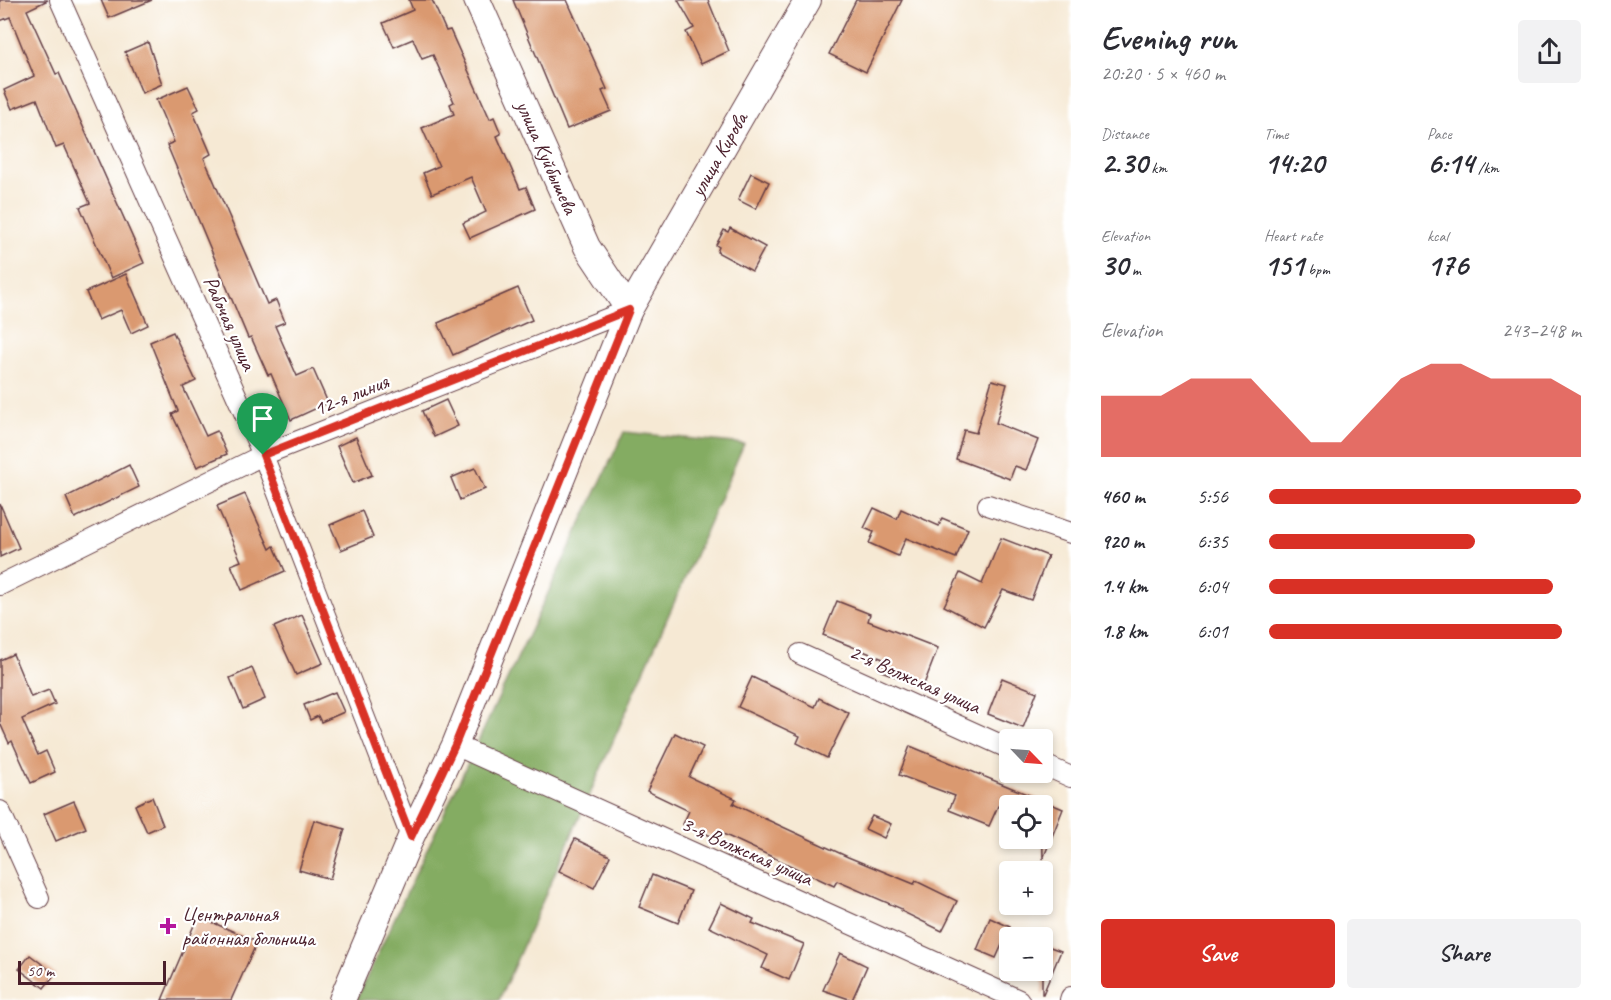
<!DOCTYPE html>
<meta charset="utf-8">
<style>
:root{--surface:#fff;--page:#f2f2f3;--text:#2b2b33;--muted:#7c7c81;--accent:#d93025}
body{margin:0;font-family:Caveat,sans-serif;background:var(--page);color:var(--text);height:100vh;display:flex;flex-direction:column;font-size:22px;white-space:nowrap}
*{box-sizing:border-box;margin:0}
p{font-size:20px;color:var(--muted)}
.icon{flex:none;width:33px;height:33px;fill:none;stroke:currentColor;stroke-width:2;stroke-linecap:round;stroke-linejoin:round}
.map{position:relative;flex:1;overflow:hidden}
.drawer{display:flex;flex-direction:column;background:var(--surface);width:540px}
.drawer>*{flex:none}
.needle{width:39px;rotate:115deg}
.controls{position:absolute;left:999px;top:729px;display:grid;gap:12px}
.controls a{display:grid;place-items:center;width:54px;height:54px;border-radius:6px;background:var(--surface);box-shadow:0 3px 9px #0003;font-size:30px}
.scale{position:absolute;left:18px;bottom:15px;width:148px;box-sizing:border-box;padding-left:6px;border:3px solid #4a1f2b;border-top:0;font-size:16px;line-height:21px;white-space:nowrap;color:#4a1f2b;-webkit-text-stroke:4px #fff;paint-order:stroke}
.pin{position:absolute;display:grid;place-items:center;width:51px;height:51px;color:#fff;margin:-62px -26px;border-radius:50% 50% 50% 0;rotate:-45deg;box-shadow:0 0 6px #0007}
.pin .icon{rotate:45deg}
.round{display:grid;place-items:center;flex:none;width:63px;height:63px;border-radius:6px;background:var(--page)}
.overview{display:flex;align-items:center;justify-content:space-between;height:102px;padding:0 30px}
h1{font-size:33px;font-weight:700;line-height:45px}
.stats{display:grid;grid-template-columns:repeat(3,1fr);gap:9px;height:102px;padding:6px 30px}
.stats div{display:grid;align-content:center}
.stats b{font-size:30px;font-weight:700}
.stats small{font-size:16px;font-weight:400}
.stats p{font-size:16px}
.chart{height:168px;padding:12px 30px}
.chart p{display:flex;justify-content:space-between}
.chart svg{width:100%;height:108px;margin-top:6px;fill:var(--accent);opacity:.7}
.action{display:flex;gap:12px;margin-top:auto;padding:12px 30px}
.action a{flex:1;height:69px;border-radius:6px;background:var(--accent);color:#fff;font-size:24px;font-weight:700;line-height:69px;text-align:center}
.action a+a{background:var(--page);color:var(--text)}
ul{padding:0 30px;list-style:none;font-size:20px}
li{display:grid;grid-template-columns:96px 72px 1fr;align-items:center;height:45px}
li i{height:15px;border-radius:8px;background:var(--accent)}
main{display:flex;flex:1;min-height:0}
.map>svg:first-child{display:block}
</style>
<main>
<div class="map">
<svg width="1071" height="1000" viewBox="0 0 1071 1000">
<rect width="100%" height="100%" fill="#fff"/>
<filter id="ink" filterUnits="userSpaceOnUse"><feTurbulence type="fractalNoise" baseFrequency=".0167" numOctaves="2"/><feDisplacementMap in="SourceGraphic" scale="12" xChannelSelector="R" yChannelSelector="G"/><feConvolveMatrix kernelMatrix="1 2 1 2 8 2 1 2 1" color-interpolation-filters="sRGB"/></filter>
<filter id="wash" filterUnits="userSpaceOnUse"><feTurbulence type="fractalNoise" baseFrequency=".008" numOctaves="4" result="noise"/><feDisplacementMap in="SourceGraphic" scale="24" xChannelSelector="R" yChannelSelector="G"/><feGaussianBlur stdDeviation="1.35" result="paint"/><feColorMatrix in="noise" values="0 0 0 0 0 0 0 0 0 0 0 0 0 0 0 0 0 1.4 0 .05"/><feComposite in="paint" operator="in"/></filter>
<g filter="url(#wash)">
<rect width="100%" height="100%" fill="#f6e9d4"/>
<path fill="#84ac62" stroke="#676646" stroke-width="1.5" d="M 624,432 L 744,444 L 499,1000 L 356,1000 Z"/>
<g id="blocks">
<g fill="#da9970">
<path d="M 0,0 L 48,0 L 27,10 L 56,74 L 59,73 L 144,263 L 111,278 L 80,207 L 90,203 L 64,145 L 56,148 L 37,99 L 12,109 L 4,90 L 34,76 L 10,17 L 0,21 Z"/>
<path d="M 101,0 L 152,0 L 109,18 Z"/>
<path d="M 409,0 L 432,0 L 446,31 L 450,30 L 490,119 L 494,117 L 501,134 L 497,136 L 520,189 L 526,187 L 535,209 L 470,238 L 463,223 L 486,212 L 471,177 L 432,194 L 423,173 L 439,166 L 422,128 L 454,114 L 450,104 L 454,102 L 433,55 L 422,59 L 413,39 L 394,47 L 383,23 L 413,10 Z"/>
<path d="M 513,0 L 567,0 L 607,89 L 602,91 L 611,111 L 567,129 Z"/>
<path d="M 678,0 L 708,0 L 729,51 L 701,64 L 686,32 L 694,28 Z"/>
<path d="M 856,0 L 902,0 L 866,72 L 829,54 Z"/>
<path d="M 148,42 L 162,84 L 142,93 L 125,52 Z"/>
<path d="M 188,86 L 199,109 L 193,112 L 211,154 L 204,158 L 267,304 L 276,300 L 285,322 L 275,326 L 297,376 L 313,369 L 328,403 L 291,420 L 271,374 L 268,375 L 251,337 L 248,338 L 167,145 L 174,142 L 156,100 Z"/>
<path d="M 751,173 L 769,182 L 756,209 L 738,200 Z"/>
<path d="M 730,228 L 765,247 L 752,271 L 717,252 L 719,247 L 716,245 L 724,230 L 728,232 Z"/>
<path d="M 126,274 L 148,325 L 131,333 L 121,310 L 98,320 L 86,292 Z"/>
<path d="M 518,288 L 532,320 L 453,355 L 438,323 Z"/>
<path d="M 173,332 L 196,381 L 183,387 L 206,436 L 217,431 L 227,454 L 197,467 L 172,414 L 178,411 L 150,342 Z"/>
<path d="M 992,380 L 1007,384 L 996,423 L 1038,440 L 1026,470 L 1015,466 L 1010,479 L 956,459 L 964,430 L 976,433 Z"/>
<path d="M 446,400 L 458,426 L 434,437 L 422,411 Z"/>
<path d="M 356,437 L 372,475 L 353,483 L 337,446 Z"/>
<path d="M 129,465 L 139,487 L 75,518 L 66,497 Z"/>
<path d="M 475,468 L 485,489 L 460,500 L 451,478 Z"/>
<path d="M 245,494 L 270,549 L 274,546 L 285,571 L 242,590 L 231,565 L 241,561 L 217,506 Z"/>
<path d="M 0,504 L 19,548 L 0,557 Z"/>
<path d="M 874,508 L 897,519 L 901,509 L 939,526 L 942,518 L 968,529 L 956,558 L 906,538 L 898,556 L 869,543 L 874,532 L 864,528 Z"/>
<path d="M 362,511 L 373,537 L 341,550 L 330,525 Z"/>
<path d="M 1001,538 L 1048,556 L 1031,600 L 1003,590 L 984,627 L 944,606 L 960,573 L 982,584 Z"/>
<path d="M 837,601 L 870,614 L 868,621 L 938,648 L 923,687 L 879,670 L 883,659 L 823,635 Z"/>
<path d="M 302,615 L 323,663 L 296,675 L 274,627 Z"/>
<path d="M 13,654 L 31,697 L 49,690 L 55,704 L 22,719 L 38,755 L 46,751 L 55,772 L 31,783 L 12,741 L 9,743 L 0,723 L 0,660 Z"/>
<path d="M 252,668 L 265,699 L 243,709 L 230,678 Z"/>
<path d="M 752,677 L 815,707 L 819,698 L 849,713 L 827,758 L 797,743 L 800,736 L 738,707 Z"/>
<path d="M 1002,678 L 1037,692 L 1023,728 L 988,714 Z"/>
<path d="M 335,692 L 344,712 L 321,722 L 318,716 L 310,720 L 304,705 Z"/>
<path d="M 675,733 L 703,747 L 689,777 L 736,799 L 733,804 L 848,857 L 914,884 L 916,881 L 957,901 L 942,931 L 901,911 L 902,909 L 837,881 L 834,886 L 721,833 L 718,839 L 683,824 L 689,811 L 647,791 Z"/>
<path d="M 910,746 L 1063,809 L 1043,859 L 1042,806 L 998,806 L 989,826 L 949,810 L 955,796 L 899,775 Z"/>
<path d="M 152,797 L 163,825 L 147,832 L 135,805 Z"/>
<path d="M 74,801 L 86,828 L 56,841 L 44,814 Z"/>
<path d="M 872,816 L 891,824 L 884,838 L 865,829 Z"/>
<path d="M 314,820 L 345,829 L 330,879 L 299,870 Z"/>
<path d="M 575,839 L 610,856 L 594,888 L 559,871 Z"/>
<path d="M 652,875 L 691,891 L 678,923 L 639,907 Z"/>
<path d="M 721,903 L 754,919 L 752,923 L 804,944 L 789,980 L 762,968 L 768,955 L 709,927 Z"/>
<path d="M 198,916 L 257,942 L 231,1000 L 162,1000 Z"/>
<path d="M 990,918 L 1010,927 L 996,958 L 977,950 Z"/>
<path d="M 1042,944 L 1061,951 L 1043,994 L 1042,994 Z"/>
<path d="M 840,953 L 867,966 L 852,1000 L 823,990 Z"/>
<path d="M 30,955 L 55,974 L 44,988 L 19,969 Z"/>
</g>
</g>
</g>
<g filter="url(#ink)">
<use href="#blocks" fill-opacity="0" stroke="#643d44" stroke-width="1.5"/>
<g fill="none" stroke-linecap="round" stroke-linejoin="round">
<g stroke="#643d44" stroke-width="22">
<g id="minor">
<path d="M 60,0 L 263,455 L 411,837"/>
<path d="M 988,505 L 1071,533"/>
<path d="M 0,585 L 263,455 L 629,310"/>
<path d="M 800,654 L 1010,749"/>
<path d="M 455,745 L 1019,1000"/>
<path d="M 1042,764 L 1071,777"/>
<path d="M 0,811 L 39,898"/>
<path d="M 1070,1000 L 1071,997"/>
</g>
</g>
<g stroke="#643d44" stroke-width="28">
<g id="tertiary">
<path id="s1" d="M 477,0 L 587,247 L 629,310"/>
<path id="s2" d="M 342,1000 L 411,837 L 455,745 L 629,310 L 808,0"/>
</g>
</g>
<use href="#minor" stroke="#fff" stroke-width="20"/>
<use href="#tertiary" stroke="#fff" stroke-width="26"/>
</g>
</g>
<g fill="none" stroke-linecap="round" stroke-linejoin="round" filter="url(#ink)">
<g stroke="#fff" stroke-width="12">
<path id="route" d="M 629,310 L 455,745 L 411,837 L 263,455 Z"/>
</g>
<use href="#route" stroke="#d93025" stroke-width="8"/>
</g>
<path fill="#b5179e" stroke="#fff" stroke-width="2" d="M165 917h6v6h6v6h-6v6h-6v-6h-6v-6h6z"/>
<g text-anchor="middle" stroke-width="4.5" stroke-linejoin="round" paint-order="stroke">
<g font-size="21" fill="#4a1f2b" stroke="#fff">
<text dy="7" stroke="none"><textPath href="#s2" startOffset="927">улица Кирова</textPath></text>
<text dy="7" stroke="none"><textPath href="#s1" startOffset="172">улица Куйбышева</textPath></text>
<text transform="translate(230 323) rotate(66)" y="7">Рабочая улица</text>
<text transform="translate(351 395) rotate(-22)" y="7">12-я линия</text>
<text transform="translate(915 679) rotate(24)" y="7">2-я Волжская улица</text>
<text transform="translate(747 851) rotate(24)" y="7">3-я Волжская улица</text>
</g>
<g font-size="21" fill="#4a1f2b" stroke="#fff" text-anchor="start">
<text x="182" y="921">Центральная<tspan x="182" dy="24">районная больница</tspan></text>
</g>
</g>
</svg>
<div class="controls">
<a><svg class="needle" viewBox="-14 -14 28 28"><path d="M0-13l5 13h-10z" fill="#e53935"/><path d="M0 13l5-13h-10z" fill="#7c7c81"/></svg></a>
<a><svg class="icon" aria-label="locate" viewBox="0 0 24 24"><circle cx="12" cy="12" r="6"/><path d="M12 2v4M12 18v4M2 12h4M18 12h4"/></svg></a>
<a>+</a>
<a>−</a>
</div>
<div class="scale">50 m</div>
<div class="pin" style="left:263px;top:455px;background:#1e9e55"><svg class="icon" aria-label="arrive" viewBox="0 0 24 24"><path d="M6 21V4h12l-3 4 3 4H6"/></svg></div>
</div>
<section class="drawer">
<div class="overview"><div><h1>Evening run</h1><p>20:20 · 5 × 460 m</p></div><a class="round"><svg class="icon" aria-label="share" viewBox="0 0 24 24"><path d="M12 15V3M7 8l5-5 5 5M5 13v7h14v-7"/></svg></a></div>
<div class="stats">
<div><p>Distance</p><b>2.30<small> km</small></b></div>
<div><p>Time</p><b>14:20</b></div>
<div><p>Pace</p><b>6:14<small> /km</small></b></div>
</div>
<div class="stats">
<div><p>Elevation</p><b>30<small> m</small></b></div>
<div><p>Heart rate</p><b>151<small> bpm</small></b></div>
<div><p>kcal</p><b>176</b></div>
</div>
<div class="chart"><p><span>Elevation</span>243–248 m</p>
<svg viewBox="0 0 160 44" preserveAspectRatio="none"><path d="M0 44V19L10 19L20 19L30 12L40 12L50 12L60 25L70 38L80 38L90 25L100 12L110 6L120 6L130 12L140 12L150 12L160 19V44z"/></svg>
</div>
<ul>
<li><b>460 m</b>5:56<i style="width:100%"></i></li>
<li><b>920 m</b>6:35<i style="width:66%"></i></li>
<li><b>1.4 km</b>6:04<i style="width:91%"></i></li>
<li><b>1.8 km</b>6:01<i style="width:94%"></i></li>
</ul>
<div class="action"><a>Save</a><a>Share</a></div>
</section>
</main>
